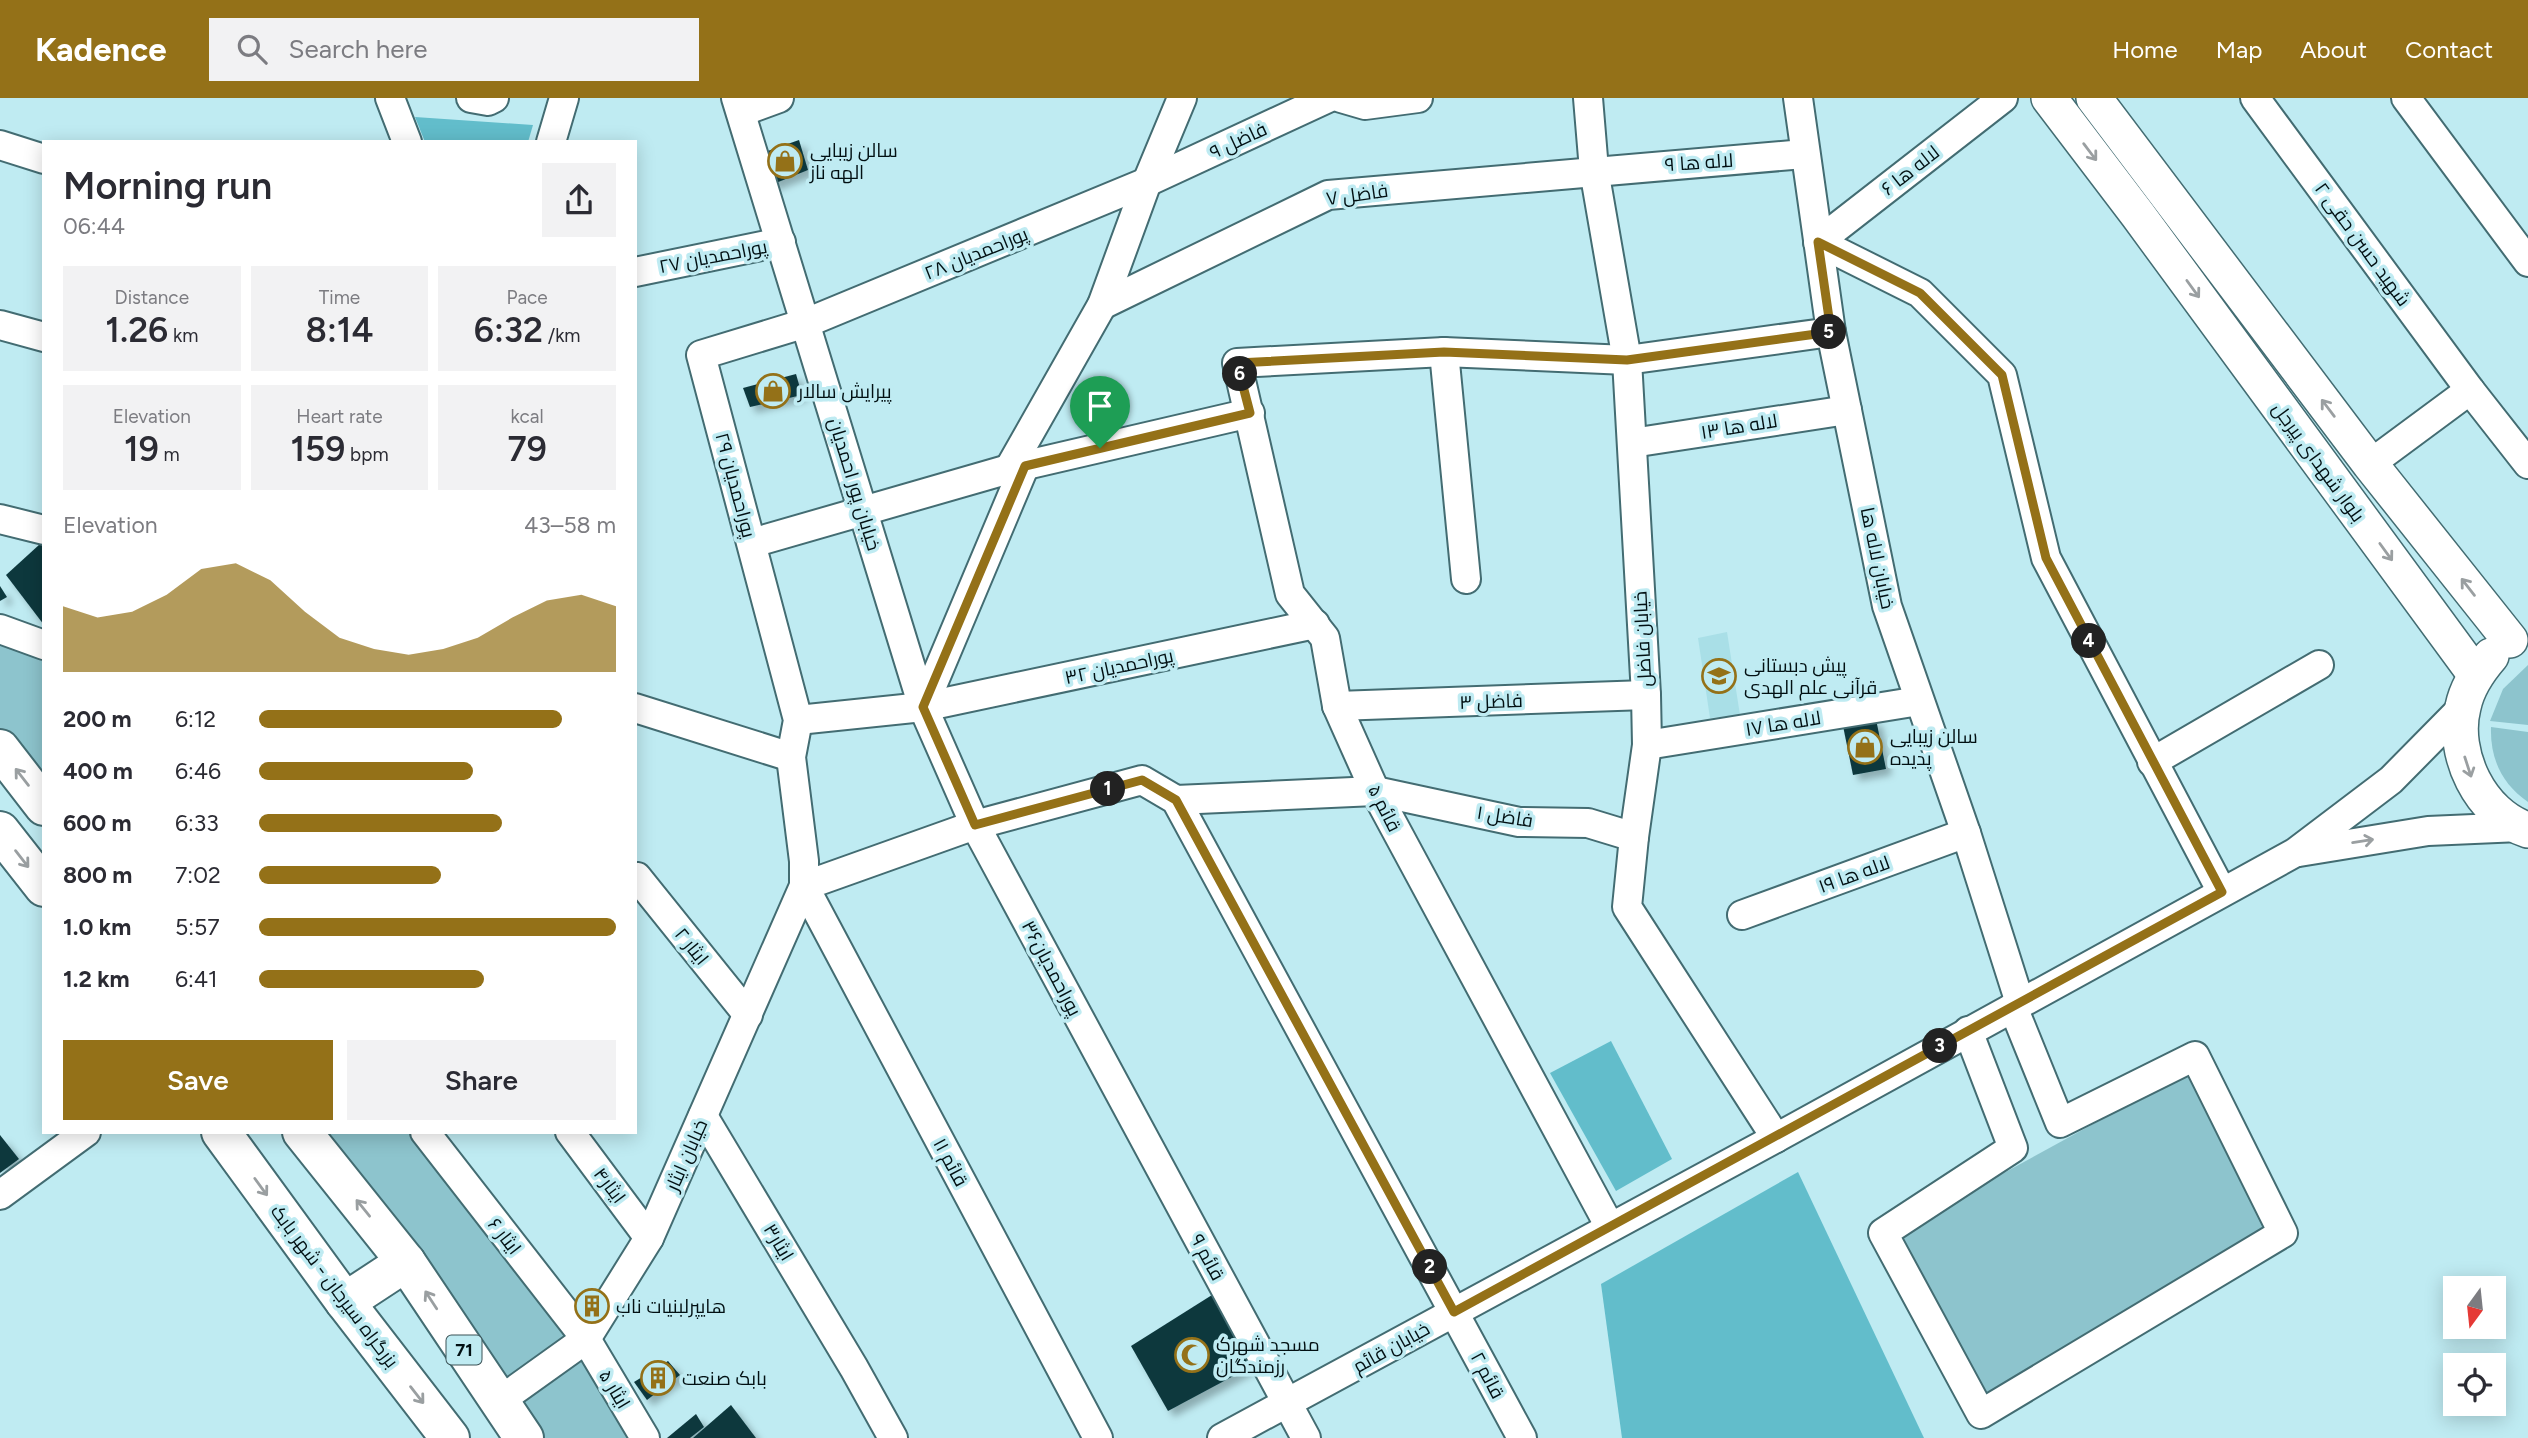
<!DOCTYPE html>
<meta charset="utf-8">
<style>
:root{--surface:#fff;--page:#f2f2f3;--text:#2b2b33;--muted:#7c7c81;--accent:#947118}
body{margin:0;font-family:Figtree,Cairo,sans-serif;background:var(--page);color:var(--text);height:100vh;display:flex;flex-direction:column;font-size:26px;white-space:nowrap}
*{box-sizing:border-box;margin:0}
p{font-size:23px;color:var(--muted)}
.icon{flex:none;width:38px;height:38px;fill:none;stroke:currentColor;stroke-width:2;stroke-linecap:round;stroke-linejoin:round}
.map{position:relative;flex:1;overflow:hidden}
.sheet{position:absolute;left:42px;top:42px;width:595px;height:994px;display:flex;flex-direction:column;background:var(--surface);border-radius:0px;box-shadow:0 4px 18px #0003}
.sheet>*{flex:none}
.needle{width:46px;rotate:195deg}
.buttons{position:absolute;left:2443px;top:1178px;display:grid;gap:14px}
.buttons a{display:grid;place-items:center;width:63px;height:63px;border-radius:0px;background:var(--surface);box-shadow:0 4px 18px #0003;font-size:35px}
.pin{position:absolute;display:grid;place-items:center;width:60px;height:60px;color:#fff;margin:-72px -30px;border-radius:50% 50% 50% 0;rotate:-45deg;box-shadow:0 0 7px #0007}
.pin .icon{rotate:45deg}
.km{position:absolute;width:35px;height:35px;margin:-18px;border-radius:50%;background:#222;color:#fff;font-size:19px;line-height:35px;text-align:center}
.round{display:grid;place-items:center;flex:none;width:74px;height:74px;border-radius:0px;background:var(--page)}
.summary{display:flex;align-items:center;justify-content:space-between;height:119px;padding:0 21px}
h1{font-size:38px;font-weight:600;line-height:52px}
.stats{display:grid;grid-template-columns:repeat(3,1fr);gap:10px;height:119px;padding:7px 21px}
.stats div{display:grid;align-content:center;border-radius:0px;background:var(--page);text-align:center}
.stats b{font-size:35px;font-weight:600}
.stats small{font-size:19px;font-weight:400}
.stats p{font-size:19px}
.chart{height:196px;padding:14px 21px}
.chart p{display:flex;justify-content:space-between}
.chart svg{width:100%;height:126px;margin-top:7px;fill:var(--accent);opacity:.7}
.cta{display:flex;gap:14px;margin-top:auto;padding:14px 21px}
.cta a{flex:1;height:80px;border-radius:0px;background:var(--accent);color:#fff;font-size:28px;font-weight:600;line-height:80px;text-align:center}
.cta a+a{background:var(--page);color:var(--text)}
ul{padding:0 21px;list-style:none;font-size:23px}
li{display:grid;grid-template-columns:112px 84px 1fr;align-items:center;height:52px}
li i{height:18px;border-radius:9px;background:var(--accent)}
header{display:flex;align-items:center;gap:42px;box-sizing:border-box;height:98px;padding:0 35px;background:var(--accent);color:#fff}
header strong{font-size:33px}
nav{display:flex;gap:38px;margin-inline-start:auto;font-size:24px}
.search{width:490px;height:63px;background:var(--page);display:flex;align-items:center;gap:18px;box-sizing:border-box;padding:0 24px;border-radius:0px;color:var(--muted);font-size:26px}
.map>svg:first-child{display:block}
</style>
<header>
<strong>Kadence</strong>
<div class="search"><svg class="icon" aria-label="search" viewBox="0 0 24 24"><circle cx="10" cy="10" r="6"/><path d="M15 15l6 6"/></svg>Search here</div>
<nav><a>Home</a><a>Map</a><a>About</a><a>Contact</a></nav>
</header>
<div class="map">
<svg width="2528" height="1340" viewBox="0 0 2528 1340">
<defs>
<filter id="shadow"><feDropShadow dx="6" dy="6" stdDeviation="3.5" flood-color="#0004"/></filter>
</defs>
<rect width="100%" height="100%" fill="#bfebf2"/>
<path fill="#a9dfe7" d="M 1727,534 L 1740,617 L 1710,620 L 1698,540 Z"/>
<g fill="#8dc4cd">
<path d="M 0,538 L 44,556 L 44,692 L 0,636 Z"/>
<path d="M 2528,567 L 2528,627 L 2490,623 L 2503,591 Z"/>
<path d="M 2491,629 L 2528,634 L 2528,704 C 2502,686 2490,661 2491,629 Z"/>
<path d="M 2192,972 L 2269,1126 L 2233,1152 L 1985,1299 L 1894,1135 Z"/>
<path d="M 310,1034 L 415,1034 L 572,1238 L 499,1293 Z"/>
<path d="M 584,1251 L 636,1340 L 535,1340 L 509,1304 Z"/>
</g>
<g fill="#62bdcb">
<path d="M 415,19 L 533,27 L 528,44 L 425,44 Z"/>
<path d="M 1611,943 L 1672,1061 L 1616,1093 L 1550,975 Z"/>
<path d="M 1798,1074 L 1924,1340 L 1622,1340 L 1601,1186 Z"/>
</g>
<g fill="#0d383e" filter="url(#shadow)">
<path d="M 799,42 L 808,72 L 771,87 L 762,55 Z"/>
<path d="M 796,276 L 802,297 L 750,309 L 743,290 Z"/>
<path d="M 40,446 L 44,447 L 44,527 L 6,477 Z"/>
<path d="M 0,488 L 7,499 L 0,503 Z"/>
<path d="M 1876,621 L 1886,671 L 1853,677 L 1843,628 Z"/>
<path d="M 0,1037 L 19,1061 L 0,1075 Z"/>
<path d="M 601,1189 L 609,1199 L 586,1235 L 571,1216 Z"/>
<path d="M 1212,1197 L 1254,1267 L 1168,1313 L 1131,1248 Z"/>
<path d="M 668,1263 L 680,1277 L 647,1302 L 634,1284 Z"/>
<path d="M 731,1307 L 756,1340 L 693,1340 Z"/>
<path d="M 696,1316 L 704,1329 L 690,1340 L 667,1340 Z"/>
</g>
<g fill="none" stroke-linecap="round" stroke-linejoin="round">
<g stroke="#436c72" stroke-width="32">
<g id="minor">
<path d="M 390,0 L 407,44"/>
<path d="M 471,0 L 488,3 L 494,0"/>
<path d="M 736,0 L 923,609 L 975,727 L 1306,1340"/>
<path d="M 1341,0 L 1365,7 L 1418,0"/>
<path d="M 1588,0 L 1594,72 L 1627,262 L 1646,597 L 1647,647 L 1634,739 L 1627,809 L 1776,1040"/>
<path d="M 1798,0 L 1831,234 L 1887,508 L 1966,735 L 2020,905"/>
<path d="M 2003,0 L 1818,144 L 1920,195 L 2002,277 L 2046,460 L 2222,794"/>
<path d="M 2255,0 L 2470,292 L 2528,366"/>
<path d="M 2406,0 L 2528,164"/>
<path d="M 741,14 L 779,0"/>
<path d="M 551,44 L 564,0"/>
<path d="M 0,47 L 44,61"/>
<path d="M 635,174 L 781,144"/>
<path d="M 1102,207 L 1328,97 L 1804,56"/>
<path d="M 0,227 L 44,239"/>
<path d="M 1444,254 L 1466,481"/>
<path d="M 1632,345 L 1847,312"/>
<path d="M 2370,366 L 2470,292"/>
<path d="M 1009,371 L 1102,207 L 1147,84 L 1182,0"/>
<path d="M 0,421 L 44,432"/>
<path d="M 752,445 L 1009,371 L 1250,315"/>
<path d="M 0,531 L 44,547"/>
<path d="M 1337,608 L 1646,597"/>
<path d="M 923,609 L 1025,367"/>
<path d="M 635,610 L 791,659"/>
<path d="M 798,622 L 923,609 L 1315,526"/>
<path d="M 1647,647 L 1919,603"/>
<path d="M 2152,664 L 2319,567"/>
<path d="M 1176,702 L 1375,693 L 1519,724 L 1588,725 L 1634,739"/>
<path d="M 2299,754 L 2428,733 L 2520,729"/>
<path d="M 637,779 L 748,917"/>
<path d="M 1742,817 L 1966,735"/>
<path d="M 1968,933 L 2013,1050 L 1883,1135 L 1981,1316 L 2283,1135 L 2195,958 L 2060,1025 L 2013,909"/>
<path d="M 703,1018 L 854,1270 L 893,1340"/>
<path d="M 425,1034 L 586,1241 L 645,1340"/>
<path d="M 570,1034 L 649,1140"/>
<path d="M 0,1097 L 86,1034"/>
<path d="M 1610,1129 L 1375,693 L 1337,608 L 1325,540 L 1290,496 L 1237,265 L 1444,254 L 1627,262 L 1831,234"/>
<path d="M 498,1304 L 586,1241 L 649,1140 L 804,788 L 804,763 L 791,659 L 798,622 L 701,257 L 806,225 L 1147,84 L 1328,0"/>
<path d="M 1098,1340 L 804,788 L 975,727 L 1142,682 L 1176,702 L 1522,1340"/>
<path d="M 1222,1340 L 1776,1040 L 2296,754 L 2391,682 L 2462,610"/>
</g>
</g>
<g stroke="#436c72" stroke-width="38">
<g id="major">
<path d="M 2049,0 L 2138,117 L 2475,576"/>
<path d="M 2094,0 L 2370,366 L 2510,542"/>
<path d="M 2491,558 C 2478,573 2467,589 2463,609 C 2451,655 2480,717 2528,732"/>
</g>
</g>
<g stroke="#436c72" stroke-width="42">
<g id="highway">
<path d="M 0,651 L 44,708"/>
<path d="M 0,733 L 44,789"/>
<path d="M 221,1034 L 345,1204 L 450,1340"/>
<path d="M 302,1034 L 406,1164 L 524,1340"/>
<path d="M 345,1204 L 406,1164"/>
</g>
</g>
<use href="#minor" stroke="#fff" stroke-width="28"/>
<use href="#major" stroke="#fff" stroke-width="35"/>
<use href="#highway" stroke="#fff" stroke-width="38"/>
</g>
<defs><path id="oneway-shaft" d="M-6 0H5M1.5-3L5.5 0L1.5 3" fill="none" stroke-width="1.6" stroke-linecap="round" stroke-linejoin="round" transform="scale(1.75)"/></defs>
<g stroke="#9a9fa1">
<use href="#oneway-shaft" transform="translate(2090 54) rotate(53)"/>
<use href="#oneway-shaft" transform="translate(2193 191) rotate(54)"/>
<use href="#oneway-shaft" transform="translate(2328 310) rotate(-127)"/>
<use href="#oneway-shaft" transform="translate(2386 454) rotate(54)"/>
<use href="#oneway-shaft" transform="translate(2468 489) rotate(-128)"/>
<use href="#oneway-shaft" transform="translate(2468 669) rotate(72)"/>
<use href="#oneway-shaft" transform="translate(22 679) rotate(-128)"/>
<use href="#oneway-shaft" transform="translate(2363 743) rotate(-9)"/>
<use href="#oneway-shaft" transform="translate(22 761) rotate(52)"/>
<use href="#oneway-shaft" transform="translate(261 1089) rotate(54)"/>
<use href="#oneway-shaft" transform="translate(363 1110) rotate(-129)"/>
<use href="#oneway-shaft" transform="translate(431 1202) rotate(-123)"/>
<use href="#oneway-shaft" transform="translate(417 1297) rotate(52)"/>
</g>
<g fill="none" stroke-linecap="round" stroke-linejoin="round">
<g stroke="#fff" stroke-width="14">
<path id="route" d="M 1818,144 L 1920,195 L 2002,277 L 2046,460 L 2222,794 L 1454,1214 L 1176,702 L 1142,682 L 975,727 L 923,609 L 1025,368 L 1250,315 L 1237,265 L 1444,254 L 1627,262 L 1831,234 Z"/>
</g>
<use href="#route" stroke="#947118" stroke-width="9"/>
</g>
<defs>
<g id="shop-ring" transform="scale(1.75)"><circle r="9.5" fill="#bfebf2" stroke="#947118" stroke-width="1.5"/><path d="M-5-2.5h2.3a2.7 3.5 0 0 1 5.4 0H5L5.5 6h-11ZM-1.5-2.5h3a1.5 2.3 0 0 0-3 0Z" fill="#947118"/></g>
<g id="school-ring" transform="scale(1.75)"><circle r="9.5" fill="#bfebf2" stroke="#947118" stroke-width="1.5"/><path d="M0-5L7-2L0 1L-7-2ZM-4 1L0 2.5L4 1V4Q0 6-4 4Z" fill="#947118"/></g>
<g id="building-ring" transform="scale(1.75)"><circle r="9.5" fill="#bfebf2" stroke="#947118" stroke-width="1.5"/><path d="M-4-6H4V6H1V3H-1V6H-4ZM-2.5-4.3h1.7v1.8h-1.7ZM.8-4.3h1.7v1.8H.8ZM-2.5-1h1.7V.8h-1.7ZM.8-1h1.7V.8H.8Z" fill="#947118"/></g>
<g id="mosque-ring" transform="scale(1.75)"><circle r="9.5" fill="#bfebf2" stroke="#947118" stroke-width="1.5"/><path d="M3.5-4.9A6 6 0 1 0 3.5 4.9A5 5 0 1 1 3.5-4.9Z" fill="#947118"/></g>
</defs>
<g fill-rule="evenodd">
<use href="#shop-ring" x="785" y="63"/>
<use href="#shop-ring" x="773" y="293"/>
<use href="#school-ring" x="1719" y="578"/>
<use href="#shop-ring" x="1865" y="649"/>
<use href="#building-ring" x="592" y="1208"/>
<use href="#mosque-ring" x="1192" y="1257"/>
<use href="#building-ring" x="658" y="1280"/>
</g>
<g text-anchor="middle" stroke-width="7" stroke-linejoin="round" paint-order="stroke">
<rect fill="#bfebf2" stroke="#3b5256" stroke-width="2" x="446.5" y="1237.5" width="35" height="29" rx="5"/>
<g font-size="18" font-weight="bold" fill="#021013">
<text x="464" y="1258">71</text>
</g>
<g font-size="19" fill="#021013" stroke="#bfebf2">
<text transform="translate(1238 42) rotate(-25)" y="7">فاضل ۹</text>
<text transform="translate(1699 64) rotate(-4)" y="7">لاله ها ۹</text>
<text transform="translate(1910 72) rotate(-38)" y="7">لاله ها ۶</text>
<text transform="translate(1357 96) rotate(-8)" y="7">فاضل ۷</text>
<text transform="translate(2363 146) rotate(54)" y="7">شهید حسن حقی ۲</text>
<text transform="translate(976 155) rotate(-22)" y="7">پوراحمدیان ۲۸</text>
<text transform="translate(713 158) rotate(-11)" y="7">پوراحمدیان ۲۷</text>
<text transform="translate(1739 328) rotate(-9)" y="7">لاله ها ۱۳</text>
<text transform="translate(2319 364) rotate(54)" y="7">بلوار شهدای پیرجل</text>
<text transform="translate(855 386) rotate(73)" y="7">خیابان پور احمدیان</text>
<text transform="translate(736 387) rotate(75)" y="7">پوراحمدیان ۲۹</text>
<text transform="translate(1878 460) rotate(78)" y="7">خیابان لاله ها</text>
<text transform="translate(1642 541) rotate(-93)" y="7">خیابان فاضل</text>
<text transform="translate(1119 568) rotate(-12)" y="7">پوراحمدیان ۳۲</text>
<text transform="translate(1491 603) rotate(-2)" y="7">فاضل ۳</text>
<text transform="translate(1783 625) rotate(-9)" y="7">لاله ها ۱۷</text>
<text transform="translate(1385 710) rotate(63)" y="7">قائم ۵</text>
<text transform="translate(1505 718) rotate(9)" y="7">فاضل ۱</text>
<text transform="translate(1854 776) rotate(-20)" y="7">لاله ها ۱۹</text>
<text transform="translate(692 848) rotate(51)" y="7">ایثار ۲</text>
<text transform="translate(1052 870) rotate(62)" y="7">پوراحمدیان۳۶</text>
<text transform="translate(686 1057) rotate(-66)" y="7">خیابان ایثار</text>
<text transform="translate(951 1064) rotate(62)" y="7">قائم ۱۱</text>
<text transform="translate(610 1087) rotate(53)" y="7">ایثار۴</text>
<text transform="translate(505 1138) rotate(52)" y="7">ایثار ۶</text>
<text transform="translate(779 1144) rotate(59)" y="7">ایثار۳</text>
<text transform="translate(1208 1159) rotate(62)" y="7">قائم ۹</text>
<text transform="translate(335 1188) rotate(53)" y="7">بزرگراه سیرجان - شهر بابک</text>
<text transform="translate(1391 1249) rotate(-29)" y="7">خیابان قائم</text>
<text transform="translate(1488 1277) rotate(62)" y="7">قائم ۲</text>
<text transform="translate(615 1291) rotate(59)" y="7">ایثار ۵</text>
</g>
<g font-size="19" fill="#021013" stroke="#bfebf2" text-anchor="start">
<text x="810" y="59">سالن زیبایی<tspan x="810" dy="22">الهه ناز</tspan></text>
<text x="798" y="300">پیرایش سالار</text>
<text x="1744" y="574">پیش دبستانی<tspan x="1744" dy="22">قرآنی علم الهدی</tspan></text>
<text x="1890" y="645">سالن زیبایی<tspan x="1890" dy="22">پدیده</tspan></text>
<text x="616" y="1215">هایپرلبنیات ناب</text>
<text x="1216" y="1253">مسجد شهرک<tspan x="1216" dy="22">رزمندگان</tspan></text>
<text x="682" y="1287">بابک صنعت</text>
</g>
</g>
</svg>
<div class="buttons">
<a><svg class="needle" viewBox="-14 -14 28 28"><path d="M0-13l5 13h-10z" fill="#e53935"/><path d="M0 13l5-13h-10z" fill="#7c7c81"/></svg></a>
<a><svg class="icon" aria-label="locate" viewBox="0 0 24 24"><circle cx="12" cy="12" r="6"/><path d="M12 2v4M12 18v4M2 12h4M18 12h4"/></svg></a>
</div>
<div class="pin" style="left:1100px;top:350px;background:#1e9e55"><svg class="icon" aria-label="arrive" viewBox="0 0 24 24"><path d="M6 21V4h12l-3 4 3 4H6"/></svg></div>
<b class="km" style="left:1108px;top:691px">1</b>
<b class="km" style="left:1430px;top:1169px">2</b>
<b class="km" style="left:1940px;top:948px">3</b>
<b class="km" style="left:2089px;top:543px">4</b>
<b class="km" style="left:1829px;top:234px">5</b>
<b class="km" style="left:1240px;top:276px">6</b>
<section class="sheet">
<div class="summary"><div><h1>Morning run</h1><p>06:44</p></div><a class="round"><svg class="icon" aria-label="share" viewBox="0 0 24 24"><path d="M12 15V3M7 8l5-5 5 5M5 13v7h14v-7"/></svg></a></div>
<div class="stats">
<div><p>Distance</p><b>1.26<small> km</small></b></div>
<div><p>Time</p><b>8:14</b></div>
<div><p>Pace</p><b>6:32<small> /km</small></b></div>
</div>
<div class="stats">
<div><p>Elevation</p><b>19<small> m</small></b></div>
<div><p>Heart rate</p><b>159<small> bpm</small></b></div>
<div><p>kcal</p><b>79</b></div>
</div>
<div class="chart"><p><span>Elevation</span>43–58 m</p>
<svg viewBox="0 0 160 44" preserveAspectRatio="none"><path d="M0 44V21L10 25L20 23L30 17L40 8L50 6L60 12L70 23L80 32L90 36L100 38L110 36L120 32L130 25L140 19L150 17L160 21V44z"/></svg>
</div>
<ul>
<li><b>200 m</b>6:12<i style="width:85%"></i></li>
<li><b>400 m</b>6:46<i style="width:60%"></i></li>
<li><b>600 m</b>6:33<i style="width:68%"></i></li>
<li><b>800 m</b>7:02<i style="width:51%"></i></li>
<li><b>1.0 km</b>5:57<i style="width:100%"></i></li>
<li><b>1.2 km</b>6:41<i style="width:63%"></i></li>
</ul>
<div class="cta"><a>Save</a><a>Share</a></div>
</section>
</div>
